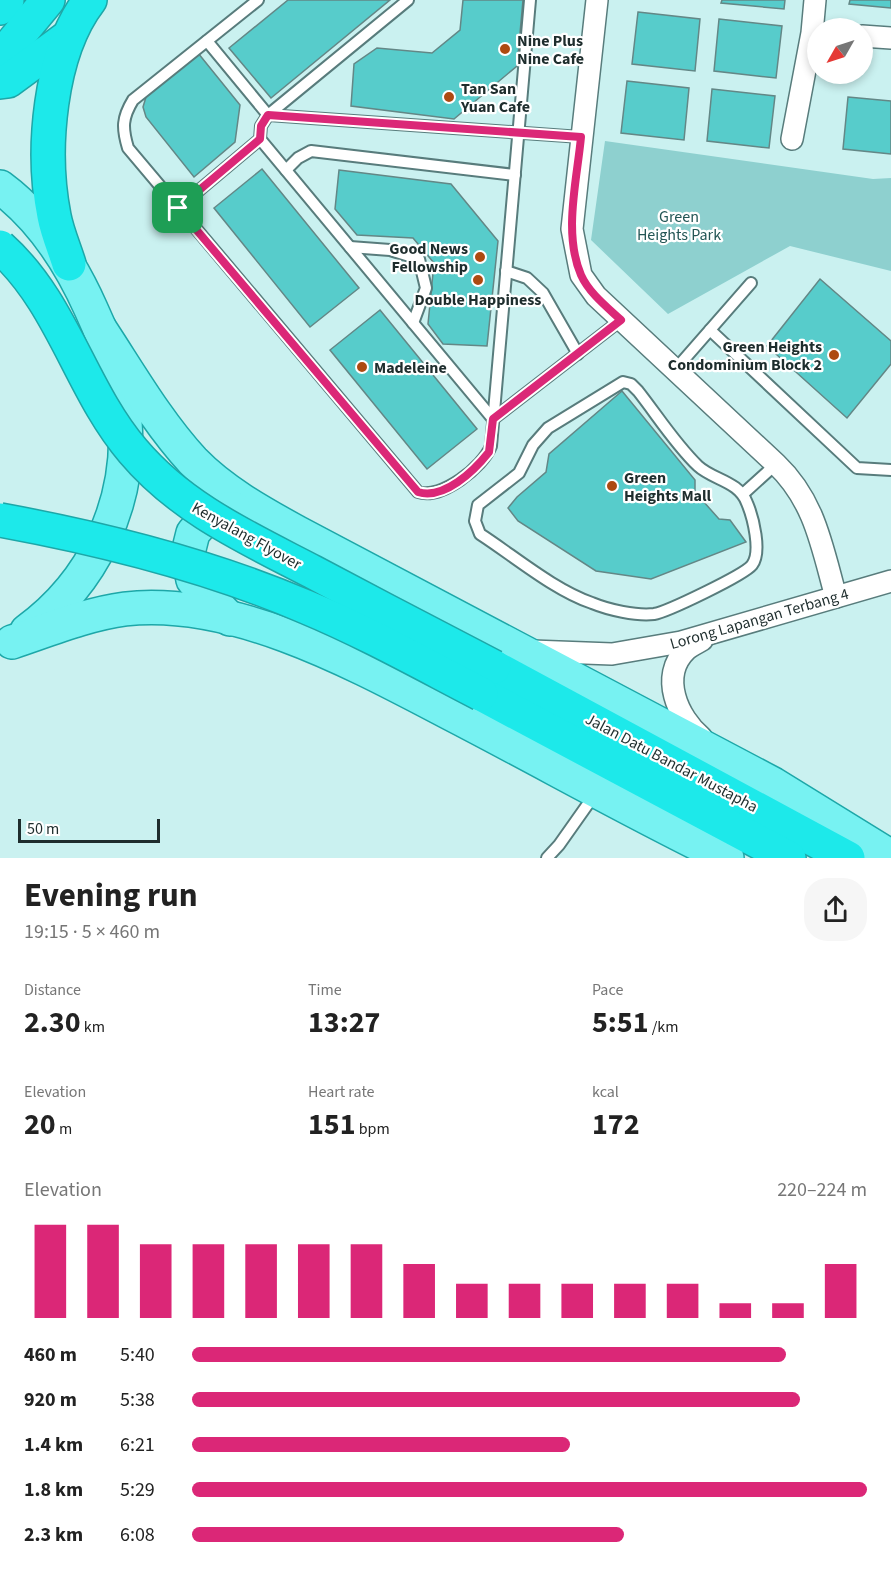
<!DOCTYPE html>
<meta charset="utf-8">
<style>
:root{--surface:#fff;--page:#f6f6f6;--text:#222;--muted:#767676;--accent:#db2777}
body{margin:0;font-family:"Source Sans 3",sans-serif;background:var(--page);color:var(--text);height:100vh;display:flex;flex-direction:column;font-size:22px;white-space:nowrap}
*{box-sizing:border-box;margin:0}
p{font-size:20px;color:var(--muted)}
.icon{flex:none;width:33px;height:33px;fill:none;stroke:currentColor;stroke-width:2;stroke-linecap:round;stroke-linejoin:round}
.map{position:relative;height:858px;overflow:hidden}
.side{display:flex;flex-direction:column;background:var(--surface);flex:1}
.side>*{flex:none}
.needle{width:39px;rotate:231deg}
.buttons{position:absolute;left:807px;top:18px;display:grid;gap:12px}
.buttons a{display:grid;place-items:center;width:66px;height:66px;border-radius:50%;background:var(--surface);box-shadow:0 3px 9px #0003;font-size:30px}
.scale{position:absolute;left:18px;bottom:15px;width:142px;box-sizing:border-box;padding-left:6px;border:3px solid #1e2d2d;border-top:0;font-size:16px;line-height:21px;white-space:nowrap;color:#1e2d2d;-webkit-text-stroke:4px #fff;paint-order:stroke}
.pin{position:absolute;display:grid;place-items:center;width:51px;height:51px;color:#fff;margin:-26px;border-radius:12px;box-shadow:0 3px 9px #0006}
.round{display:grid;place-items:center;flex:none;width:63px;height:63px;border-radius:24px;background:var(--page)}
.overview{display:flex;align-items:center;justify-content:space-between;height:102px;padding:0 24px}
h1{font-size:33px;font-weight:700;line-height:45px}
.stats{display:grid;grid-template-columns:repeat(3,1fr);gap:9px;height:102px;padding:6px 24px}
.stats div{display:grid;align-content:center}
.stats b{font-size:30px;font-weight:700}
.stats small{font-size:16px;font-weight:400}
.stats p{font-size:16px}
.chart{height:168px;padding:12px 24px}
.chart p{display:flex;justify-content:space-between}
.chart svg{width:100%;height:108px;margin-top:6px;stroke:var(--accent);stroke-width:6}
ul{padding:0 24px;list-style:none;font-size:20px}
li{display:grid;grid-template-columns:96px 72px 1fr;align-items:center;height:45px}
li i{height:15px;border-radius:8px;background:var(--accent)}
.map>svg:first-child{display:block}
</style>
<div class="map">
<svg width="891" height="858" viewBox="0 0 891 858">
<rect width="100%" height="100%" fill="#caf1f0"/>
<path fill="#8ed0cf" d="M 605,141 L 873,179 L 891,178 L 891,271 L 790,246 L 668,314 L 591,240 Z"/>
<g fill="#57cccb" stroke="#638786" stroke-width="1.5">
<path d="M 288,0 L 390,0 L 271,98 L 229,48 Z"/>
<path d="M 463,0 L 523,0 L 517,66 L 454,119 L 351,106 L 354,64 L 377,48 L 432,53 L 460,30 Z"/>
<path d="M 722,0 L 785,0 L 784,9 L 721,3 Z"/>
<path d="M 850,0 L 891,0 L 891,8 L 849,4 Z"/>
<path d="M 638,12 L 700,19 L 695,71 L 632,64 Z"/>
<path d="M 719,19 L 782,26 L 776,78 L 714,71 Z"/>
<path d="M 198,53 L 240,105 L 235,142 L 194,177 L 146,117 L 143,107 L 146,97 Z"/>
<path d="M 627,81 L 689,88 L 684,140 L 621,133 Z"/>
<path d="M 712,89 L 775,96 L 769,148 L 707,141 Z"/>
<path d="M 848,97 L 891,101 L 891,154 L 843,149 Z"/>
<path d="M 262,169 L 359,288 L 310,327 L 214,208 Z"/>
<path d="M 339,170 L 451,184 L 498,241 L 487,346 L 443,344 L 428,324 L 434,263 L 413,238 L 357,235 L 335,209 Z"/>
<path d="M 820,279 L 891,341 L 891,364 L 847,418 L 767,346 Z"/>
<path d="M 380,310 L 477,429 L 427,469 L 330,350 Z"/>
<path d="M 622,391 L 695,480 L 695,492 L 719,519 L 730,520 L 746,542 L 651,579 L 596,571 L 518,521 L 508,508 L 517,497 L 546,472 L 549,454 Z"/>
</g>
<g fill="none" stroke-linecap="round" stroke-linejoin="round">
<g stroke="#587c7c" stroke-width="14">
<g id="lane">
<path d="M 258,0 L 133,100 C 122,118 122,128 128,148 L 418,492 C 441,500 483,467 491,446 L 530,0"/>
<path d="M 207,41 L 268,115 L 581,137"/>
<path d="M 260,139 L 493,419 L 621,320"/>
<path d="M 286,170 L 298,158 L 311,151 L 515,175"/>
<path d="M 178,208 L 260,139 L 261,126 L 268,115 L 408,0"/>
<path d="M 350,247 L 390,250 L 419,259 L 426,288 L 413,323"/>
<path d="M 506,271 L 527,278 L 543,293 L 578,354"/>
<path d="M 710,330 L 857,468 L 891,470"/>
<path d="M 674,371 L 751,283"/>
<path d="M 623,382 L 631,384 L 638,391 C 657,415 675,444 698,466 C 713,480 739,481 747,503 C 753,517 762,552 752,565 C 744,575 667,612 654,614 C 636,616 609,610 592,603 C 554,590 514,556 480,534 L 475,521 L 478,505 L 519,473 L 533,445 L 548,428 Z"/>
<path d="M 743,494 L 776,464"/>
<path d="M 547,858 L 559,845 L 595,794"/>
</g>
</g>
<g stroke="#587c7c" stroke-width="24">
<g id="street">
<path d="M 597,0 L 572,229 L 581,275 L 596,296 L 776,464 C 815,501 822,547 836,597"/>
<path d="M 862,36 L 891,38"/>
<path d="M 792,139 L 812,33 L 815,0"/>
<path d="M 532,651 L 612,654 L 681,642 L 891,581"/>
<path d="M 701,737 C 678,718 659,676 686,650 C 690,646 697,643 702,640"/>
</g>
</g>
<g stroke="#1da7a8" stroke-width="36">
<g id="primary">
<path d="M 0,187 C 42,218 70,262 91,309 C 107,344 123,384 125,422 C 131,504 93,583 27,631"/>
<path d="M 100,329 C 129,373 157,422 193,461 C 222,491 260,512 296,532 L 773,784 L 891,857"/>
<path d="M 230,619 L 193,580 L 188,553 L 193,533 L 213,510 L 234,509"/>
<path d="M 12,642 C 48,630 87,614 125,609 C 241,596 370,672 469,723 C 555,768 640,816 727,858"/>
</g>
</g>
<g stroke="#1da7a8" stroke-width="36">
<g id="highway">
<path d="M 0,8 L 7,0"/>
<path d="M 0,58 L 48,0"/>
<path d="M 0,82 L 8,81 L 68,37"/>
<path d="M 69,264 C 64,248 57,232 54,216 C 41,151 49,53 90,0"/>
<path d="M 494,667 L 848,858"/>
<path d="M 481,694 L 789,858"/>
</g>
</g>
<use href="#lane" stroke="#fff" stroke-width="10"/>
<use href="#street" stroke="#fff" stroke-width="21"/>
<use href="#primary" stroke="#77f2f2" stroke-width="33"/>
<use href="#highway" stroke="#1de9ea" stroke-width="33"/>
<g stroke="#1da7a8" stroke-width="36" stroke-linecap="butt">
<g id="highway-bridge">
<path d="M 0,247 C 63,303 80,389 133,451 C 182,509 248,538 313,572 C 373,604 434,636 494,667"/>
<path d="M 0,520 C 104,539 208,565 306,607 C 366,632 423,664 481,694"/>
</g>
</g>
<use href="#highway-bridge" stroke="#1de9ea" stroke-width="33"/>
</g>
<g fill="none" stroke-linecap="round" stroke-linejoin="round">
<g stroke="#fff" stroke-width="12">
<path id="route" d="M 268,115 L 581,137 C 577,180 563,233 581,275 C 589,293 607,307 621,320 L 493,419 L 489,452 C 474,471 444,500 418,492 L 178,208 L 260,139 L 261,126 Z"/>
</g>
<use href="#route" stroke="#db2777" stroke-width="8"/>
</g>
<g fill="#ad4a11" stroke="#fff" stroke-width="2">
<circle cx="505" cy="49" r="6"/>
<circle cx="449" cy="97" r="6"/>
<circle cx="480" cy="257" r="6"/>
<circle cx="478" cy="280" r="6"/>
<circle cx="834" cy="355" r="6"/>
<circle cx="362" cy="367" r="6"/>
<circle cx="612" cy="486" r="6"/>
</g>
<g text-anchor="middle" stroke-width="4.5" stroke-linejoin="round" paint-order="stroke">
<g font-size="16" font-weight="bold" fill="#1e2d2d" stroke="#fff" text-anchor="start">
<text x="517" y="46">Nine Plus<tspan x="517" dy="18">Nine Cafe</tspan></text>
<text x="461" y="94">Tan San<tspan x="461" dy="18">Yuan Cafe</tspan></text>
<text x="468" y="254" text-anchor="end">Good News<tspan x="468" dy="18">Fellowship</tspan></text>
<text x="478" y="305" text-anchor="middle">Double Happiness</text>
<text x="822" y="352" text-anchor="end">Green Heights<tspan x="822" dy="18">Condominium Block 2</tspan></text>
<text x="374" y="373">Madeleine</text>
<text x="624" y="483">Green<tspan x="624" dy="18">Heights Mall</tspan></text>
</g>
<g font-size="16" fill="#235655" stroke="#fff">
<text x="679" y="222">Green<tspan x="679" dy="18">Heights Park</tspan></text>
</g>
<g font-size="16" fill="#1e2d2d" stroke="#fff">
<text transform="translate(247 535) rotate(29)" y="6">Kenyalang Flyover</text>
<text transform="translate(759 618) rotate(-16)" y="6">Lorong Lapangan Terbang 4</text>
<text transform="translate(672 762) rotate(28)" y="6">Jalan Datu Bandar Mustapha</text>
</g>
</g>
</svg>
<div class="buttons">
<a><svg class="needle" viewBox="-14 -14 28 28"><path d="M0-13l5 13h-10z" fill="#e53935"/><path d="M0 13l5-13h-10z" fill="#767676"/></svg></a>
</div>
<div class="scale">50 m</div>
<div class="pin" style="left:178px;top:208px;background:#1e9e55"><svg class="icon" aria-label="arrive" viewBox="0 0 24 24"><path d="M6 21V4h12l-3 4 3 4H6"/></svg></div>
</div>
<section class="side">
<div class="overview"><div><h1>Evening run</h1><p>19:15 · 5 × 460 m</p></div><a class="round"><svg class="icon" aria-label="share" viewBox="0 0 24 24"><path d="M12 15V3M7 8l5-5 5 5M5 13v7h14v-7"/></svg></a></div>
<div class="stats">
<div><p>Distance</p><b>2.30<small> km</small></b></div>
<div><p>Time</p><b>13:27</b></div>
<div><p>Pace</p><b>5:51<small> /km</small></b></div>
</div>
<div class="stats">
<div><p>Elevation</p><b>20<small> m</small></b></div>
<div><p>Heart rate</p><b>151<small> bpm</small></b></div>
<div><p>kcal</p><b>172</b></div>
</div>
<div class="chart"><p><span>Elevation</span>220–224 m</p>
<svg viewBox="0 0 160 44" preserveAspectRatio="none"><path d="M5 44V6M15 44V6M25 44V14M35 44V14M45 44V14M55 44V14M65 44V14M75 44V22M85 44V30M95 44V30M105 44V30M115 44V30M125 44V30M135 44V38M145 44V38M155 44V22"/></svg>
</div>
<ul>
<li><b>460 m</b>5:40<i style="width:88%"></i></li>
<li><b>920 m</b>5:38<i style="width:90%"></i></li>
<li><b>1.4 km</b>6:21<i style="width:56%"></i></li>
<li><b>1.8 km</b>5:29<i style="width:100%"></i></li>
<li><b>2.3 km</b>6:08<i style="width:64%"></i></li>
</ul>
</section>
